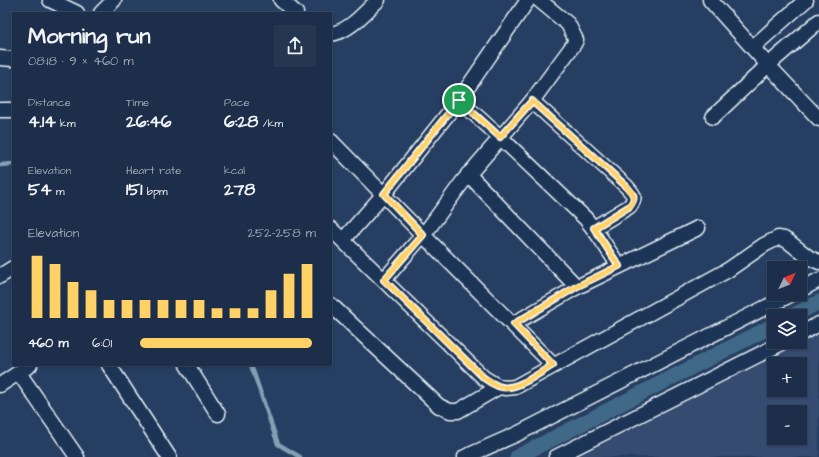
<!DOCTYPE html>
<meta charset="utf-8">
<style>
:root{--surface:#1c2e49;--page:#253650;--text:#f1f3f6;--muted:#a0a8b4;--line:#3a4a61;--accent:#ffd166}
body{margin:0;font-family:"Architects Daughter",sans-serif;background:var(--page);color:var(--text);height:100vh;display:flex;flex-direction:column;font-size:15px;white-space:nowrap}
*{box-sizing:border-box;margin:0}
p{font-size:13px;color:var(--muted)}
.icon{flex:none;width:22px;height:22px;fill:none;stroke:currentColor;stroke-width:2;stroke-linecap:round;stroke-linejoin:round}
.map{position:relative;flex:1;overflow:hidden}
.panel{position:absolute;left:12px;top:12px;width:320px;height:354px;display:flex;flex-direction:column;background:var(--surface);border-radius:0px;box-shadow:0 1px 3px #0004,0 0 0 1px var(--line)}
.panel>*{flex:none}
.needle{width:26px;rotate:47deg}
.buttons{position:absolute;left:767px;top:261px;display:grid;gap:8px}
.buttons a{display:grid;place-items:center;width:40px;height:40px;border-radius:0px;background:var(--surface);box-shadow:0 1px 3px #0004,0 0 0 1px var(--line);font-size:20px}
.pin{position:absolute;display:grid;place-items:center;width:34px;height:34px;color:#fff;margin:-17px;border:2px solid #fff;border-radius:50%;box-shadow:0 1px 4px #0007}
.round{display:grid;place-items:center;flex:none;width:42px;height:42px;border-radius:0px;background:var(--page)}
.summary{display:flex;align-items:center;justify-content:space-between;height:68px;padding:0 16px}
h1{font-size:22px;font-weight:700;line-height:30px}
.stats{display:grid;grid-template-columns:repeat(3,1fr);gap:6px;height:68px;padding:4px 16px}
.stats div{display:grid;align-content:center}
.stats b{font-size:17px;font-weight:700}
.stats small{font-size:11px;font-weight:400}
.stats p{font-size:11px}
.chart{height:112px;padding:8px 16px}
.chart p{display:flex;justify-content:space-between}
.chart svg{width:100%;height:72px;margin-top:4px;stroke:var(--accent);stroke-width:6}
ul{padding:0 16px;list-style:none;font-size:13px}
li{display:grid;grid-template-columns:64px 48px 1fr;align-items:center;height:30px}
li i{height:10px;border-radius:5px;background:var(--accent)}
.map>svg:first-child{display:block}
</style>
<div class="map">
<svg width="819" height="457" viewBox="0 0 819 457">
<rect width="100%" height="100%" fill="#263e61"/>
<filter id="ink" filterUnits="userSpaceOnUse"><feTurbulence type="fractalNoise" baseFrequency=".025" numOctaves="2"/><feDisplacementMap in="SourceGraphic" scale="8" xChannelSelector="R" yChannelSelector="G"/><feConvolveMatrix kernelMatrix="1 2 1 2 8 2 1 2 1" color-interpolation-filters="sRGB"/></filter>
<g filter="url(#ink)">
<path fill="#344b6f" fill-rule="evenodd" d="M 819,332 L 819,457 L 577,457 L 778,353 ZM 774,364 L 800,364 L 800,390 L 774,390 ZM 774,412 L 800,412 L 800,438 L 774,438 Z"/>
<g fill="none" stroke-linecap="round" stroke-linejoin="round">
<g stroke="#839fb4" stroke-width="4.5">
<path d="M 0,165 L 13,164"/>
<path d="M 251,365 L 278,444 L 300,457"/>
</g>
<g stroke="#406987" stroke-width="15">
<path d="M 792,316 L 819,302"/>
<path d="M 517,457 L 774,325"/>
</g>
<g stroke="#e8f1f8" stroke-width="17">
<g id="minor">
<path d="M 50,0 L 77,13"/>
<path d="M 281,0 L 296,13"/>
<path d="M 710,0 L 768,65 L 819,119"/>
<path d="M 101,13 L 114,0"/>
<path d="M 331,34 C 350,31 364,13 378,0"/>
<path d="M 753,47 L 806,0"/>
<path d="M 0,58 L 13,59"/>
<path d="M 459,100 L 500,137 L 586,219 L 599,236 L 619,266"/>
<path d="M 532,101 L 626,186 C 633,194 637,196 630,206 L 594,228"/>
<path d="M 0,110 L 13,110"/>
<path d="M 713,117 L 768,65 L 819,21"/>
<path d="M 331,141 L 423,235 L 553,365"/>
<path d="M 468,174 L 577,287"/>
<path d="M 331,229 L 484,378 L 499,387 L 506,388 L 515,387 L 728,270 L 764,245 L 778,238 L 784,239 L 789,242 L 808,257 L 819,262"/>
<path d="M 343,240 L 384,194 L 459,100 L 528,0"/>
<path d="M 0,276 L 13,268"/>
<path d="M 384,280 L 428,229 L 464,180 L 532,101 L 574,44 L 576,40 L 568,24 L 539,0"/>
<path d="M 800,290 L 819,280"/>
<path d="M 331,305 L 439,406 L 450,411 L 458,411 L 499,387"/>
<path d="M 513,324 L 577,287 L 698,228"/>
<path d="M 800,334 L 819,324"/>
<path d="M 109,365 L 169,457"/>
<path d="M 187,365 L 218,414"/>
<path d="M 19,373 L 77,457"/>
<path d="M 0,385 L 30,365"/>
<path d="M 465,457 L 517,434 L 792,294"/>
<path d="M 556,457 L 784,342"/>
</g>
</g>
<use href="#minor" stroke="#1d3557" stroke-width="14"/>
</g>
</g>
<g fill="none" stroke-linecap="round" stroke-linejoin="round" filter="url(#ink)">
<g stroke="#fff" stroke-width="8">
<path id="route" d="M 459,100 L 500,137 L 532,101 L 626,186 C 633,194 637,196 630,206 L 594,228 L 619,266 L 576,287 L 514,324 L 553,365 C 539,373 514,393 498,386 C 493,384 488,381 484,378 L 384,280 L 423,235 L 384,194 Z"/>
</g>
<use href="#route" stroke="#ffd166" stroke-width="5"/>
</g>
</svg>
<div class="buttons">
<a><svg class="needle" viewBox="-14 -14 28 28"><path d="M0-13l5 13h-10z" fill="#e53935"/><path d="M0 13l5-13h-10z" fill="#a0a8b4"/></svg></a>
<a><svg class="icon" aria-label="layers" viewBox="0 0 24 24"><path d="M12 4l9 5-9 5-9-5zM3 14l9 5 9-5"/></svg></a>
<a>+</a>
<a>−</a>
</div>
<div class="pin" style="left:459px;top:100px;background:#1e9e55"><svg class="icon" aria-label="arrive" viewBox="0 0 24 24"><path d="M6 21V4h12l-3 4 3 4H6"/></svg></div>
<section class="panel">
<div class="summary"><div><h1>Morning run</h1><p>08:18 · 9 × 460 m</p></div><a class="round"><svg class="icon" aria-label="share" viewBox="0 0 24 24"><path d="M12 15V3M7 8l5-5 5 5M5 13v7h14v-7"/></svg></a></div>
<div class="stats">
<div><p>Distance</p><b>4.14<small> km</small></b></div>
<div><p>Time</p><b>26:46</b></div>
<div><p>Pace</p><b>6:28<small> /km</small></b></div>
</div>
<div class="stats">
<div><p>Elevation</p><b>54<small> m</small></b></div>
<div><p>Heart rate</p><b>151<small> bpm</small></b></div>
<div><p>kcal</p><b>278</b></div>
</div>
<div class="chart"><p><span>Elevation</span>252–258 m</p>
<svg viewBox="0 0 160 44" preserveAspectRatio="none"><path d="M5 44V6M15 44V11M25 44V22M35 44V27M45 44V33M55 44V33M65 44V33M75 44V33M85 44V33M95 44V33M105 44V38M115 44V38M125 44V38M135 44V27M145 44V17M155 44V11"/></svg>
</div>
<ul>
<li><b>460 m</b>6:01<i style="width:98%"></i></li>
</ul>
</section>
</div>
